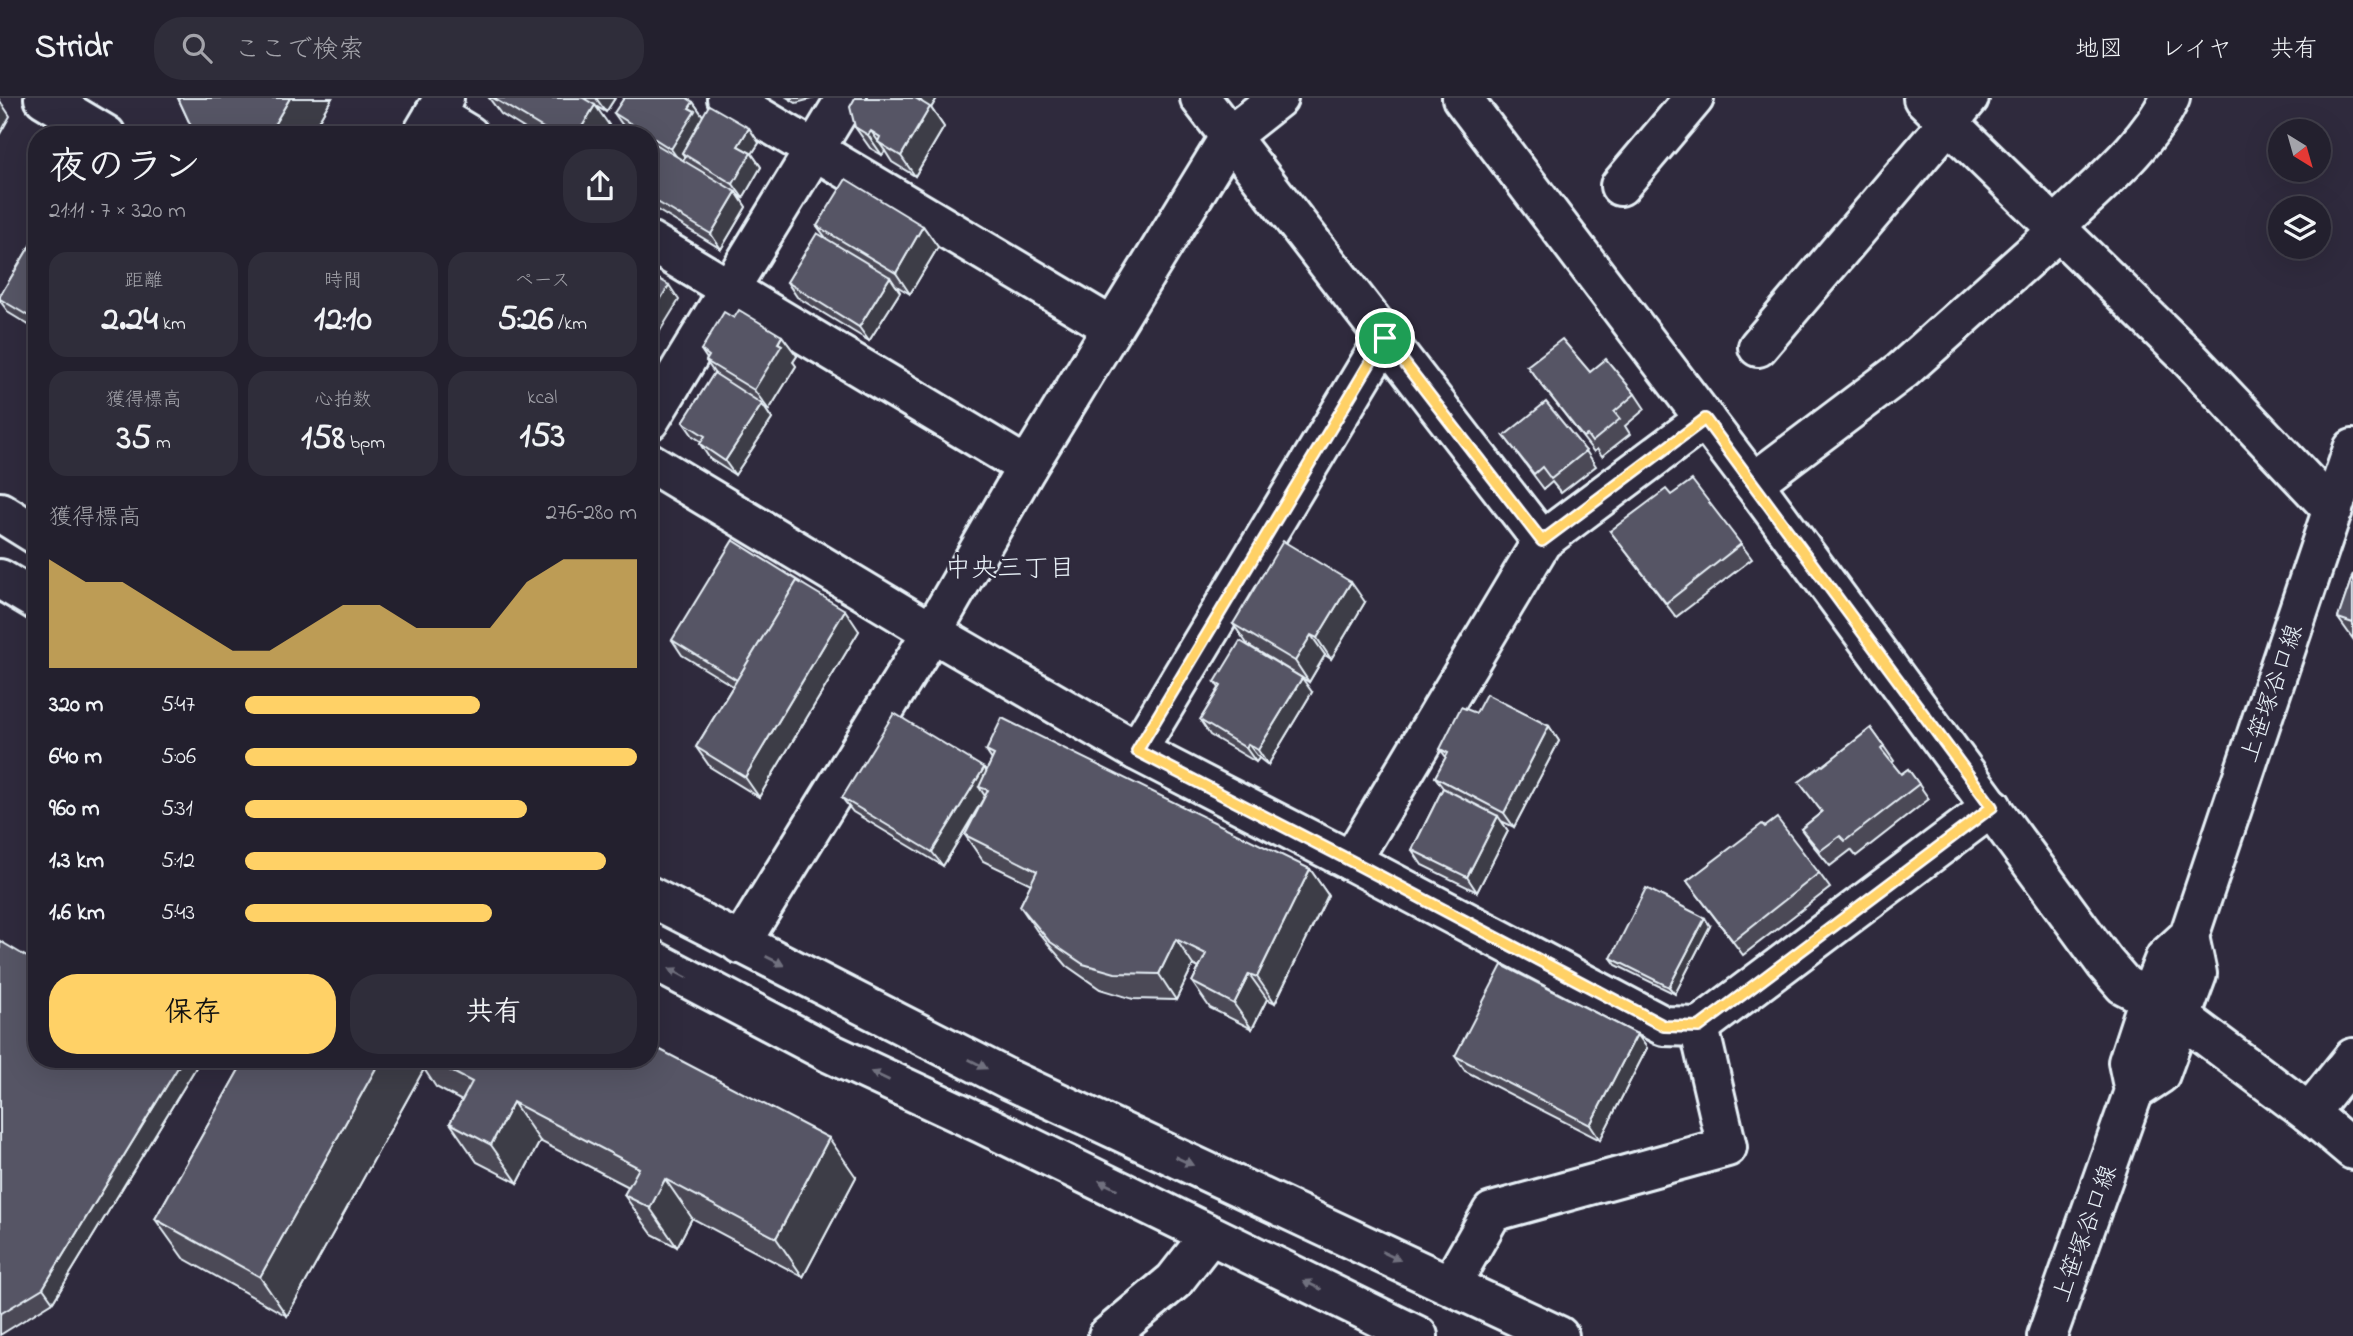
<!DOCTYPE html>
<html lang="ja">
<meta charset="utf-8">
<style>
:root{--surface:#23202e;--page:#2f2d3a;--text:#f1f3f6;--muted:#a3a3aa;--line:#403e4a;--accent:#ffd166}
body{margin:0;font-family:"Indie Flower","Klee One",sans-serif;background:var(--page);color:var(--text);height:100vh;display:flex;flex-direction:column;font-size:26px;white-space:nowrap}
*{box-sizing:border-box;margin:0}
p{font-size:23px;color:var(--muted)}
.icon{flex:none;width:38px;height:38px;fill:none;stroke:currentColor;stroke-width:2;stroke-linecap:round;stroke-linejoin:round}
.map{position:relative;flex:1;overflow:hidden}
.drawer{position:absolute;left:28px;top:28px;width:630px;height:942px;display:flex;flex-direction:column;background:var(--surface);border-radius:28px;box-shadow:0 7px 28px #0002,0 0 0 2px var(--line)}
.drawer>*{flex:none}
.needle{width:46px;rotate:143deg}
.controls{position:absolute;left:2268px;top:21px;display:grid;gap:14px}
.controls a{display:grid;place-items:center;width:63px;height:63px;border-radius:50%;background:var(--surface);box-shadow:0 7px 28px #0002,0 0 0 2px var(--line);font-size:35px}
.pin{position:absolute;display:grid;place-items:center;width:60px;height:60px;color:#fff;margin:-30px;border:4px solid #fff;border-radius:50%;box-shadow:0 2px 7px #0007}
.round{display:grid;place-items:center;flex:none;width:74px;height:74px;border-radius:28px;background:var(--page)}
.overview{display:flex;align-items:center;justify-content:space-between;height:119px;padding:0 21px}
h1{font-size:38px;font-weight:800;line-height:52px}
.figures{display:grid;grid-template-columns:repeat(3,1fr);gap:10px;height:119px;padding:7px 21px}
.figures div{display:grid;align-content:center;border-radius:18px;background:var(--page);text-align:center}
.figures b{font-size:35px;font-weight:800}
.figures small{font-size:19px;font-weight:400}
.figures p{font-size:19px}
.chart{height:196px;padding:14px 21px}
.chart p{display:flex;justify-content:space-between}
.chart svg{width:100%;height:126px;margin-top:7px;fill:var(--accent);opacity:.7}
.button{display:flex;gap:14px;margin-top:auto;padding:14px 21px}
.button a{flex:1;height:80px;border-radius:28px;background:var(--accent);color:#111;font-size:28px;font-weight:800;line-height:80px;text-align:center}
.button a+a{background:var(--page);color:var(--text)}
ul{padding:0 21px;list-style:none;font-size:23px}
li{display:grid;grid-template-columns:112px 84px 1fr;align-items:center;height:52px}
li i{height:18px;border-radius:9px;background:var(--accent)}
header{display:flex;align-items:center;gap:42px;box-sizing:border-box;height:98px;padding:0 35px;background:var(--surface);border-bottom:2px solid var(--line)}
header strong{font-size:33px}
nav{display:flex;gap:38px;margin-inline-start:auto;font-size:24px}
.search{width:490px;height:63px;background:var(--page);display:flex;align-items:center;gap:18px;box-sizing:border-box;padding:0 24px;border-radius:28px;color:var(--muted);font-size:26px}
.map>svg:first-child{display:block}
</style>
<header>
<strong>Stridr</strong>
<div class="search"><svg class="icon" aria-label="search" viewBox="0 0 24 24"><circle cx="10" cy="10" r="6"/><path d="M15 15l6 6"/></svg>ここで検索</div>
<nav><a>地図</a><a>レイヤ</a><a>共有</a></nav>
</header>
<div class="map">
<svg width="2353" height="1238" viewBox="0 0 2353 1238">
<rect width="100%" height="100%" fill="#2f2a3d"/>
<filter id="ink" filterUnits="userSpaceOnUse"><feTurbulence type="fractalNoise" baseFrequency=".0143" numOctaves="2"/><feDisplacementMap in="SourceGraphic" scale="14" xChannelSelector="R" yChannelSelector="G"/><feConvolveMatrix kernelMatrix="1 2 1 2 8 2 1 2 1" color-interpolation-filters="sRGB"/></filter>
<g filter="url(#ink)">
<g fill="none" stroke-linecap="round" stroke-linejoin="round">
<g stroke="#e8f1f8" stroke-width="44">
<g id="street">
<path d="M 44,0 L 106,37"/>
<path d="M 727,0 L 1112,229"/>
<path d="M 1200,0 L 1542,443"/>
<path d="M 1462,0 L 1753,385 L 2105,865 L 2124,887 L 2149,900"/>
<path d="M 1923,0 L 2188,259 L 2333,412"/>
<path d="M 434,16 L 469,37"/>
<path d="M 422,37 L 444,0"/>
<path d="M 1620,88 L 1694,0"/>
<path d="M 2055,129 C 2093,91 2147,49 2170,0"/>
<path d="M 649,143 L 1027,369"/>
<path d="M 1758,249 L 1969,0"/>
<path d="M 649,323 L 846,0"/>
<path d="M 649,364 L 932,534 L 1137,653 L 1351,763 L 1664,928 L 1699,929 L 1992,709"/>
<path d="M 1753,385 L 1903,272 L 2058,133"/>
<path d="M 1137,653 L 1385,240"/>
<path d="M 1351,763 L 1542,443 L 1705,321"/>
<path d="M 740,846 L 932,534 L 1027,369 L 1230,38 L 1278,0"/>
<path d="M 2181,919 L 2309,1015 L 2353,1052"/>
<path d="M 2309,1015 L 2353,960"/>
<path d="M 1451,1186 L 1492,1114 L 1727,1049 L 1699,929"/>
<path d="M 1108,1238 L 1174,1183 L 1210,1137"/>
</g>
</g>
<g stroke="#e8f1f8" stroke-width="44">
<g id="secondary">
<path d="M 0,414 L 37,437"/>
<path d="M 0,481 L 37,503"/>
<path d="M 649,798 L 1010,982 L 1559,1238"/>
<path d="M 649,860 L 830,955 L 983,1026 L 1418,1238"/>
<path d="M 2134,993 L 2160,976 L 2197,876 L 2189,838"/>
<path d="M 2047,1238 L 2134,993 L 2128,964 L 2149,900 L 2165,860 L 2189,838 L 2353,351"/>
</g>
</g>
<use href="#street" stroke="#2f2a3d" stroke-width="38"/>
<use href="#secondary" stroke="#2f2a3d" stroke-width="38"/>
</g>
<g fill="#4b4957" stroke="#e8f1f8" stroke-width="2">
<path d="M 178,0 L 332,0 L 310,37 L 197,37 L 191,28 Z"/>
<path d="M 489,0 L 615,0 L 606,14 L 595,8 L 609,27 L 604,37 L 535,37 L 501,16 Z"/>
<path d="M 788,0 L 815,0 L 796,5 Z"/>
<path d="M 855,0 L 937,0 L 931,10 L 944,29 L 915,78 L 892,64 L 885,53 L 882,57 L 870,50 L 855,29 Z"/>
<path d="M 693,4 L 703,18 L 749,30 L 759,45 L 752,56 L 761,69 L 743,100 L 738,97 L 746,109 L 721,151 L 649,107 L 649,37 L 636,37 L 624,29 L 614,15 Z"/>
<path d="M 817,128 L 923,128 L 938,149 L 910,196 L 895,187 L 900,194 L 869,243 L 797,199 L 787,184 L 826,140 Z"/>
<path d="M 37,136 L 37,232 L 9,215 L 0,203 L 0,198 Z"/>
<path d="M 734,220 L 782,238 L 797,258 L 793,264 L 796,268 L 769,312 L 764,309 L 772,321 L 735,377 L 710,361 L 700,346 L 702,344 L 693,338 L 683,324 L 715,276 L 706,263 L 707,261 L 701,252 Z"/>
<path d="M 1527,268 L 1590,274 L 1635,296 L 1645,311 L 1625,328 L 1630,336 L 1602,358 L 1597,351 L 1594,354 Z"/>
<path d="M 1504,338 L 1586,353 L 1596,368 L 1561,395 L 1552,384 L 1544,391 Z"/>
<path d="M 1610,433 L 1741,446 L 1752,461 L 1676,519 Z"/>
<path d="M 2353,476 L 2353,541 L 2338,520 Z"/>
<path d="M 802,486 L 859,533 L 759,699 L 710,669 L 696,649 L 733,588 L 682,557 L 672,542 Z"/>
<path d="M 1365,504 L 1331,561 L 1325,557 L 1309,584 L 1248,547 L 1233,526 Z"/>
<path d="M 1215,584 L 1312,594 L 1268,667 L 1259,660 L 1256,664 L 1210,637 L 1200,622 L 1219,590 Z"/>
<path d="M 1476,615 L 1549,628 L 1559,643 L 1514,729 L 1501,723 L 1508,733 L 1477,794 L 1422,767 L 1412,752 L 1443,690 L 1435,679 L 1446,659 L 1440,651 Z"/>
<path d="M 1871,630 L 1894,663 L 1892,665 L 1901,676 L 1908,671 L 1929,701 L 1856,758 L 1851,752 L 1830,768 L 1811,745 L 1801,731 L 1822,714 L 1799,684 L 1823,668 Z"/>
<path d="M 986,653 L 1310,771 L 1328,797 L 1275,905 L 1267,901 L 1252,931 L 1210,910 L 1192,884 L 1199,870 L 1193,867 L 1176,902 L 1133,901 L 1100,891 L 1067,868 L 1037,833 L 1020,808 L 1031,786 L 983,763 L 965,737 L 984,701 L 943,768 L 853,714 L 842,700 L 986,673 L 992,662 Z"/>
<path d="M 1765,729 L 1819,775 L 1830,790 L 1743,857 L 1687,783 Z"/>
<path d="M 1710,828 L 1675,896 L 1616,867 L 1611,860 Z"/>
<path d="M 0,843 L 37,961 L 199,961 L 195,971 L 53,1204 L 0,1237 Z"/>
<path d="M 1637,936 L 1647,950 L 1600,1042 L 1465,973 L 1455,958 Z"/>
<path d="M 245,961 L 649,961 L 856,1079 L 803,1179 L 692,1120 L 677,1149 L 652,1136 L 624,1097 L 629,1089 L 540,1043 L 518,1085 L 477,1064 L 450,1025 L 462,1003 L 436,989 L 424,971 L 287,1218 L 183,1160 L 155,1121 Z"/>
</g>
<g fill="#3d3c47" stroke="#e8f1f8" stroke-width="2">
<path d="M 290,0 L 332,0 L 310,37 L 268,37 Z"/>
<path d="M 596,0 L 615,0 L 606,14 Z"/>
<path d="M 919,0 L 937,0 L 931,10 L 944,29 L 915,78 L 901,58 L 928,12 Z"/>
<path d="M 0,3 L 10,18 L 0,36 Z"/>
<path d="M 693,4 L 703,18 L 682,55 L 685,59 L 681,65 L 671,51 L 689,10 Z"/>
<path d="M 595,7 L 609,27 L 604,37 L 577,37 Z"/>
<path d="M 749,30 L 759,45 L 752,56 L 761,69 L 743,100 L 733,86 L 738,48 Z"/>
<path d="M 871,33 L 885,53 L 882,57 L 868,37 Z"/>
<path d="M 736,94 L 746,109 L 721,151 L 711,136 Z"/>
<path d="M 923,128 L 938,149 L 910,196 L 896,175 Z"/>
<path d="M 890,179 L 900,194 L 869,243 L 859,229 Z"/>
<path d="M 669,187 L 679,202 L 655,241 L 649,232 L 649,220 Z"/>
<path d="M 782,238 L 797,258 L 793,264 L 796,268 L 769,312 L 754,292 Z"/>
<path d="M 649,250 L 659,263 L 649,279 Z"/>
<path d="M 762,306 L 772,321 L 735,377 L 725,363 Z"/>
<path d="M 1351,484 L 1365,504 L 1331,561 L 1317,540 Z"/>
<path d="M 845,512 L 859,533 L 759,699 L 745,679 Z"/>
<path d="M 1311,537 L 1325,557 L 1309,584 L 1295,563 Z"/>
<path d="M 1302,580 L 1312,594 L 1268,667 L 1258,652 Z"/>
<path d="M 1549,628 L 1559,643 L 1514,729 L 1504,715 Z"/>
<path d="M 1248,646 L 1259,660 L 1256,664 L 1246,650 Z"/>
<path d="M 984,670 L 994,684 L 979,689 L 985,698 L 943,768 L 932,754 Z"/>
<path d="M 1498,718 L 1508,733 L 1477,794 L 1467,779 Z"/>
<path d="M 1310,771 L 1328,797 L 1275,905 L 1257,879 Z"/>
<path d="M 1705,820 L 1710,828 L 1675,896 L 1669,889 Z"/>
<path d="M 1176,841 L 1193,867 L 1176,902 L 1159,876 Z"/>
<path d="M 1249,876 L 1267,901 L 1252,931 L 1234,906 Z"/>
<path d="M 1637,936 L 1647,950 L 1600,1042 L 1590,1027 Z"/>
<path d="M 183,961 L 199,961 L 195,971 L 53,1204 L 43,1190 Z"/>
<path d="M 381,961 L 416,961 L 424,971 L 287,1218 L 260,1179 Z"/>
<path d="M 513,1004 L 540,1043 L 518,1085 L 491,1047 Z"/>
<path d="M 829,1040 L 856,1079 L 803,1179 L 776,1140 Z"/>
<path d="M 665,1081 L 692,1120 L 677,1149 L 650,1110 Z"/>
</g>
<g fill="#575565" stroke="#e8f1f8" stroke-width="2">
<path d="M 178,0 L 290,0 L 268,37 L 206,37 L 191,28 Z"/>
<path d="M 493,0 L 583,0 L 595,7 L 577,37 L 555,37 Z"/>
<path d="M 624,0 L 687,0 L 693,4 L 689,10 L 695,13 L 671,51 L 614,15 Z"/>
<path d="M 855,0 L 915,0 L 930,9 L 901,58 L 878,44 L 880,39 L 871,33 L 868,37 L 855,29 L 850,9 Z"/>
<path d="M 709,7 L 749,30 L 738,48 L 751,55 L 733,86 L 682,55 Z"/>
<path d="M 649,42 L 736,94 L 711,136 L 649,99 Z"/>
<path d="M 846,81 L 923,128 L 896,175 L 817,128 Z"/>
<path d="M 817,135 L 890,179 L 859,229 L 787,184 Z"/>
<path d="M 37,136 L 37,223 L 0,201 L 0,198 Z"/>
<path d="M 649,175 L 669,187 L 649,220 Z"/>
<path d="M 739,212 L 782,238 L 778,245 L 782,247 L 754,292 L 706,263 L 709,258 L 701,252 L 724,214 L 734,220 Z"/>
<path d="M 1562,241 L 1590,274 L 1606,261 L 1635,296 L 1614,314 L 1620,321 L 1592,344 L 1587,337 L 1583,339 L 1527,268 Z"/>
<path d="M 714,275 L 762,306 L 725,363 L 700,346 L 705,338 L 683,324 Z"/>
<path d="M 1546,304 L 1586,353 L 1551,381 L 1542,369 L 1534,376 L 1504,338 Z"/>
<path d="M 1692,382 L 1741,446 L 1666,505 L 1610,433 L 1666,391 L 1671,397 Z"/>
<path d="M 733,442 L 800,484 L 799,485 L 797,483 L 737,582 L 672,542 Z"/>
<path d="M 1283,443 L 1351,484 L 1317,540 L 1311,537 L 1295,563 L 1233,526 Z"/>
<path d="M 2353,476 L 2353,525 L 2338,520 Z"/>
<path d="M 797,483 L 845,512 L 745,679 L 696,649 Z"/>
<path d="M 1240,543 L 1302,580 L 1258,652 L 1248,646 L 1246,650 L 1200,622 L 1221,588 L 1215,584 Z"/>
<path d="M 1486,596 L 1549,628 L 1504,715 L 1435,679 L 1448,655 L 1440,651 L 1461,609 L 1476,615 Z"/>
<path d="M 894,615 L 984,670 L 932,754 L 842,700 Z"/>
<path d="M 1002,620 L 1310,771 L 1257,879 L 1249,876 L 1234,906 L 1192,884 L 1206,856 L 1176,841 L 1159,876 L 1115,875 L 1083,866 L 1049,843 L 1020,808 L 1037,773 L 965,737 L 988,692 L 979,689 L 994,657 L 986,653 Z"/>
<path d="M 1871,630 L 1884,648 L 1881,651 L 1901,676 L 1908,671 L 1919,686 L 1845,743 L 1840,738 L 1820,753 L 1801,731 L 1822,714 L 1799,684 L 1822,667 L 1823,668 Z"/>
<path d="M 1443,690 L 1498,718 L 1467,779 L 1412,752 Z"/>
<path d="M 1777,720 L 1819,775 L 1733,843 L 1687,783 L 1762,726 L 1765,729 Z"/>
<path d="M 1646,790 L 1705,820 L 1669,889 L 1611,860 Z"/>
<path d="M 0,843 L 37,865 L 37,961 L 183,961 L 43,1190 L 0,1216 Z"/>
<path d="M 1502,867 L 1637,936 L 1590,1027 L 1455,958 Z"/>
<path d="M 649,946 L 829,1040 L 776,1140 L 665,1081 L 650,1110 L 624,1097 L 639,1070 L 513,1004 L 491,1047 L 450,1025 L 472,984 L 428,961 L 649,961 Z"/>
<path d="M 245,961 L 381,961 L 260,1179 L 155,1121 Z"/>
</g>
<defs><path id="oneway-solid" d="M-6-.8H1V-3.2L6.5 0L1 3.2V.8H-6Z" transform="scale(1.75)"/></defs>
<g fill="#70707e">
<use href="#oneway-solid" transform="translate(775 863) rotate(27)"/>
<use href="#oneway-solid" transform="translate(678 875) rotate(-152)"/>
<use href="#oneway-solid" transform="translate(978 966) rotate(27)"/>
<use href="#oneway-solid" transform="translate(880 978) rotate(-155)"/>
<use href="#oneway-solid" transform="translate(1184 1063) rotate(25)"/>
<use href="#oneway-solid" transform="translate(1108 1087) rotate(-154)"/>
<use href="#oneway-solid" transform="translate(1391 1158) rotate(25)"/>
<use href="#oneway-solid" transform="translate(1312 1187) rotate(-154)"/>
</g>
</g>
<g fill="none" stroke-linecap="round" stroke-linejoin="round" filter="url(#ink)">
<g stroke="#fff" stroke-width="14">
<path id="route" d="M 1385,240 L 1542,443 L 1705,321 L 1992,709 L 1699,929 L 1664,928 L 1351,763 L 1137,653 Z"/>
</g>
<use href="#route" stroke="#ffd166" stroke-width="9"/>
</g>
<g text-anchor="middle" stroke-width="5" stroke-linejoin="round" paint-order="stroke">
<g font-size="24" fill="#e8f1f8" stroke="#2f2a3d">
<text transform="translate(2271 595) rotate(-71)" y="8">上笹塚谷口線</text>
<text transform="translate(2084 1135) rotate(-70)" y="8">上笹塚谷口線</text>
</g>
<g font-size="26" fill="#e8f1f8" stroke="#2f2a3d">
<text x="1010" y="478">中央三丁目</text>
</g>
</g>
</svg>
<div class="controls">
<a><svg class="needle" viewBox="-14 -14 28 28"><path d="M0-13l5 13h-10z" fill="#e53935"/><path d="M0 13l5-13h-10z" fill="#a3a3aa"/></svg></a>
<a><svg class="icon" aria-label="layers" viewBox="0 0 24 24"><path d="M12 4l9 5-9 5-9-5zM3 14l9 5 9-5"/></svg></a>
</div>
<div class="pin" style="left:1385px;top:240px;background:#1e9e55"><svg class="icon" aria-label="arrive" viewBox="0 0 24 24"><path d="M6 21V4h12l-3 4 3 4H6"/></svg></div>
<section class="drawer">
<div class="overview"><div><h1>夜のラン</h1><p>21:11 · 7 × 320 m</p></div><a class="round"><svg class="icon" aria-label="share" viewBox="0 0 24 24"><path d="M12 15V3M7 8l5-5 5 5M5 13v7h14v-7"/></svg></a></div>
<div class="figures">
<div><p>距離</p><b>2.24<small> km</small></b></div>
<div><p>時間</p><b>12:10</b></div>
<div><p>ペース</p><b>5:26<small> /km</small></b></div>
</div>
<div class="figures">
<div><p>獲得標高</p><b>35<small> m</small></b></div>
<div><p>心拍数</p><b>158<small> bpm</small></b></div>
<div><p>kcal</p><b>153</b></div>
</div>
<div class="chart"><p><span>獲得標高</span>276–280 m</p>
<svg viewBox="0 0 160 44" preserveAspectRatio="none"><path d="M0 44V6L10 14L20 14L30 22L40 30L50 38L60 38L70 30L80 22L90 22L100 30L110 30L120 30L130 14L140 6L150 6L160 6V44z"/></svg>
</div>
<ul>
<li><b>320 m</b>5:47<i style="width:60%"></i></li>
<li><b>640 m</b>5:06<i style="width:100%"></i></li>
<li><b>960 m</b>5:31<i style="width:72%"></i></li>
<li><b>1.3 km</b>5:12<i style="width:92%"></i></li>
<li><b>1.6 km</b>5:43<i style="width:63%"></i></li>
</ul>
<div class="button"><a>保存</a><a>共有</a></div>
</section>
</div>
